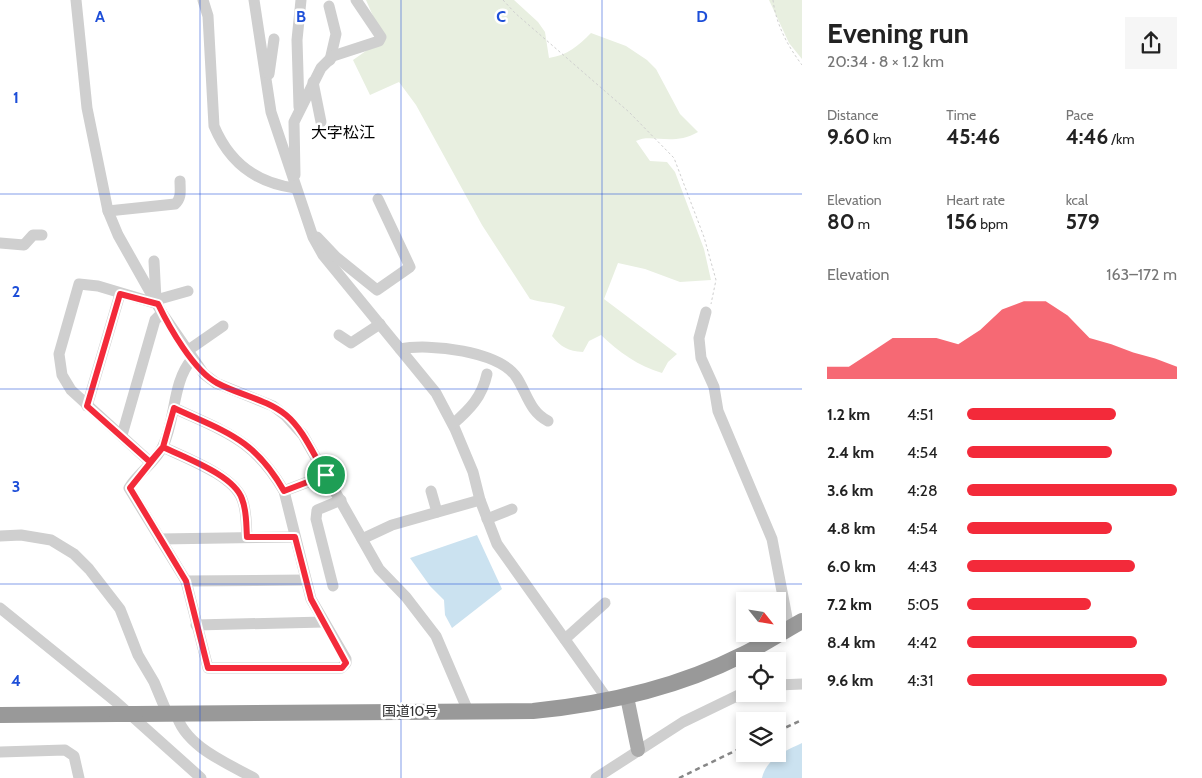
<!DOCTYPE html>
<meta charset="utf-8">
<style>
:root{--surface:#fff;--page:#f6f6f6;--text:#222;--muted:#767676;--accent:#f32a3a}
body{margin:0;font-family:Cabin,"Noto Sans JP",sans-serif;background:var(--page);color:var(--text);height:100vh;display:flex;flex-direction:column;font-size:19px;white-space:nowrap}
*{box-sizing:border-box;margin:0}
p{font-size:16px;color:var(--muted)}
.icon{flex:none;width:28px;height:28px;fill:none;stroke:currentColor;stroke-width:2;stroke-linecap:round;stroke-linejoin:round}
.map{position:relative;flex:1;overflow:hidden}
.drawer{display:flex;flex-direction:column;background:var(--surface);width:400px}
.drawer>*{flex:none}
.needle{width:32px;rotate:120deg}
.fabs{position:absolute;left:736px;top:592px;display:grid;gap:10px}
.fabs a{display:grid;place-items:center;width:50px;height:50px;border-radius:0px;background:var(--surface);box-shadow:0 2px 8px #0003;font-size:25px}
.pin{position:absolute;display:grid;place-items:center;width:42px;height:42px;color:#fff;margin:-21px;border:2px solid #fff;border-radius:50%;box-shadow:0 1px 5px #0007}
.round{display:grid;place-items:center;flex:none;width:52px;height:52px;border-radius:0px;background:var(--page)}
.headline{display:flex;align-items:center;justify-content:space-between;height:85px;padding:0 25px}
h1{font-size:28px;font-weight:700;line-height:38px}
.stats{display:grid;grid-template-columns:repeat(3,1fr);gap:8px;height:85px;padding:5px 25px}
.stats div{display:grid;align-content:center}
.stats b{font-size:21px;font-weight:700}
.stats small{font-size:14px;font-weight:400}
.stats p{font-size:14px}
.chart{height:140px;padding:10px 25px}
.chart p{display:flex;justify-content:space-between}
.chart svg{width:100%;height:90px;margin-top:5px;fill:var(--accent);opacity:.7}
ul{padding:0 25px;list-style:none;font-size:16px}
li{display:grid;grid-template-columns:80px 60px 1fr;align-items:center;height:38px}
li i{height:12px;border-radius:6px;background:var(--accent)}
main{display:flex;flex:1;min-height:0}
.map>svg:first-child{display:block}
</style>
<main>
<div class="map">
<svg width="802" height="778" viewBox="0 0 802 778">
<rect width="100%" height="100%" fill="#fff"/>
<g fill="#e8efe0">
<path d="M 366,0 L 514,0 L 538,22 L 545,32 L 549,58 C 568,55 578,46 591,33 L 626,46 L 647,60 L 656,69 L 680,114 L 698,132 C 672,147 652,133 636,141 L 650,161 L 667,162 L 675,172 L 704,249 L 711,280 L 680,282 L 645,269 L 618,263 L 604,299 L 677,354 L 668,362 L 662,373 C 638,366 619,352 601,335 L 589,341 L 583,352 C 568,351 561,347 552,336 L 565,307 C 553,302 542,303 530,299 L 482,225 L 416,105 L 399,82 L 370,95 L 353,60 L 383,39 Z"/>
<path d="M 769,0 L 802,0 L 802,59 L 789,43 Z"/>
</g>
<g fill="#cbe2f0">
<path d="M 477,535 L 502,589 L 452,628 L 445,615 L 444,600 L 430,586 L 410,558 Z"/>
<path d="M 802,743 L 802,778 L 762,778 C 766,759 785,751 802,743 Z"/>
</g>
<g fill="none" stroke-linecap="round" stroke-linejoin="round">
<g stroke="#cfcfcf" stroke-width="1" stroke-dasharray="2.5 2.5" stroke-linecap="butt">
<path d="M 503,0 L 515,13 L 629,112 L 674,158 L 704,237 L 716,280 L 711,304"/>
<path d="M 773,0 C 776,24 787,45 802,65"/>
</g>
<g stroke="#cfcfcf" stroke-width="11">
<path d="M 76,0 L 87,108 L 108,211 L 118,235 L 162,313 L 204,374 L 216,383 L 273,406 L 286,416 L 303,435 L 379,569 L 406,597 L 436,636 L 468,711"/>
<path d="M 203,0 L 208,16 L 214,126 C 229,162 256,183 295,188"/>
<path d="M 254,0 L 271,112 L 313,237 L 323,255 L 436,393 L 455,429 L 473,472 L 480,500 L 497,544 L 608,700"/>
<path d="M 329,6 L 336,34 L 330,60"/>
<path d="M 269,74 L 274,39"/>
<path d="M 313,82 L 321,122"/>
<path d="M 299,107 L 297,40 L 301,0"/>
<path d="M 295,175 L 294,122 L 321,68 L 333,56 L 379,41 L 381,37 L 356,0"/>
<path d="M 108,211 L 175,204 C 182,198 180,190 180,181"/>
<path d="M 317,237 L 336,257 L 377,290 L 410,267 L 378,199"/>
<path d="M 0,243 L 24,245 L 33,235 L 42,235"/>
<path d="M 154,261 L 156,300 L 188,291"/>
<path d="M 706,312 L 699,338 L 701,358 L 714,387 L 718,411 L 772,539 L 789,628"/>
<path d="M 339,335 L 351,343 L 380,324"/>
<path d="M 400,349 C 429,343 500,351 517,378 C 527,394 530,412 548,421"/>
<path d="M 187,351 L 223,326"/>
<path d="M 87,406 L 120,294"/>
<path d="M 174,408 C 225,432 254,439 284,491 L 311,599 L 346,659 L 346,663 L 341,668 L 208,668 L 186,581 L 129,488 C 138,473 156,462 163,446 C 176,419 172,382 192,359"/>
<path d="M 453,424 C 470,409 482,397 487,374"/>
<path d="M 122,435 L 155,320 L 162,313"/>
<path d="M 163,447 C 185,458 233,475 242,499 C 247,511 246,525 247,537"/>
<path d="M 150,462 L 71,390 L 62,375 L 59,354 L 79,284 L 98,286 L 158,304"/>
<path d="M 284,491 L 326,475"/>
<path d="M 431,491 L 437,512"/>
<path d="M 487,519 L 512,509"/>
<path d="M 0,536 L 21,535 L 51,540 L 74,554 L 89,569 L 120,609 L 138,655 L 154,682 L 167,713"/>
<path d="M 160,539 L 295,537"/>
<path d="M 362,539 L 392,525 L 480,500"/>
<path d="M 186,581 L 305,580"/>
<path d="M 333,586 L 316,519 L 317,510 L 341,500"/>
<path d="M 0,608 L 115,701 L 201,778"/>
<path d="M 196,625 L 324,622"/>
<path d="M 565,639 L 605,603"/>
<path d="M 778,685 L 802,684"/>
<path d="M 176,713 C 184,746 227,763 254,778"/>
<path d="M 0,752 L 65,750 L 74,756 L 79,778"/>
<path d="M 596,778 L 683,722 L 745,692"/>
</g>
<path stroke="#aaa" stroke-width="14" d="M 627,697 L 638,750"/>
<g stroke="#999" stroke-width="16">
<path d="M 135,714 L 533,711 C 605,704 677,688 742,655 C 763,645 782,632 802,621"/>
<path d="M 0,715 L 117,714"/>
</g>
<g stroke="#878787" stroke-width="2.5" stroke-dasharray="5 4" stroke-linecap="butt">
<path d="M 778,731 L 802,720"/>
<path d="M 679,778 L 745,746"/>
</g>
<path stroke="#999" stroke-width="16" d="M 117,714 L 135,714"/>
</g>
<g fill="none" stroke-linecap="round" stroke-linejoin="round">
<g stroke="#fff" stroke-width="10">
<path id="route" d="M 326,475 C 314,456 304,430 286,415 C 266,399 239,395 217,383 C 194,371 169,327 158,304 L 120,294 L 87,406 L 150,462 L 163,447 C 185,458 234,475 242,499 C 247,511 246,525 247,537 L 295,537 L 311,599 L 346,663 L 342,668 L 208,668 L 186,581 L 130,488 L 163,447 L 174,408 C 225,432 254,438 284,491 L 326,475"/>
</g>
<use href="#route" stroke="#f32a3a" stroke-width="6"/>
</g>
<path fill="none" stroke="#1d4ed8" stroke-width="1" stroke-opacity="0.55" d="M 200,0 L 200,778M 401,0 L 401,778M 602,0 L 602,778M 0,194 L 802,194M 0,389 L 802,389M 0,584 L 802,584"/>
<g text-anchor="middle" stroke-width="5" stroke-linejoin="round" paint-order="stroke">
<g font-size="14" fill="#323232" stroke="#fff">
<text x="410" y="716">国道10号</text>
</g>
<g font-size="16" fill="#000" stroke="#fff">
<text x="343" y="138">大字松江</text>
</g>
</g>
<g font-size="16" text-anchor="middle" font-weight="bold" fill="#1d4ed8" stroke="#fff" stroke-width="5" stroke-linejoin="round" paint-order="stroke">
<text x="100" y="22">A</text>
<text x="301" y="22">B</text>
<text x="501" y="22">C</text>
<text x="702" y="22">D</text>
<text x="16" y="103">1</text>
<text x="16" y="297">2</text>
<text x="16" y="492">3</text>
<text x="16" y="686">4</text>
</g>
</svg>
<div class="fabs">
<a><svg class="needle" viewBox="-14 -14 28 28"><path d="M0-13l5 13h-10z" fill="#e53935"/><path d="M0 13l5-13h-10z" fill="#767676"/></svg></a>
<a><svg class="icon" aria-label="locate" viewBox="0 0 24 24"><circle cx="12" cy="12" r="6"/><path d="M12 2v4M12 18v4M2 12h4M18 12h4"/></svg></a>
<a><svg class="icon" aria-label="layers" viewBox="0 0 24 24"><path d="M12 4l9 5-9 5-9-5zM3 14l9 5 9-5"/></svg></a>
</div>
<div class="pin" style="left:326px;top:475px;background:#1e9e55"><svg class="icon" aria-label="arrive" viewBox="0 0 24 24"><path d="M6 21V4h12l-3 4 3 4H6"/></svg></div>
</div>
<section class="drawer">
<div class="headline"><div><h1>Evening run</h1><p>20:34 · 8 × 1.2 km</p></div><a class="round"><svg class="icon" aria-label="share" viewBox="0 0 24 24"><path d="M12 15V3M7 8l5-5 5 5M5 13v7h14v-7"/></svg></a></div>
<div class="stats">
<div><p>Distance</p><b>9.60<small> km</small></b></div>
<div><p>Time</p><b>45:46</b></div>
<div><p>Pace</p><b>4:46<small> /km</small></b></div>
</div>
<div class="stats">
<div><p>Elevation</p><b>80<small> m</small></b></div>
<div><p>Heart rate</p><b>156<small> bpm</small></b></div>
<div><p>kcal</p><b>579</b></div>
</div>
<div class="chart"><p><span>Elevation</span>163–172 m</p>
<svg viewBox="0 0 160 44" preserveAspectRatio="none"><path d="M0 44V38L10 38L20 31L30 24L40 24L50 24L60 27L70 20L80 10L90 6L100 6L110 13L120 24L130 27L140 31L150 34L160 38V44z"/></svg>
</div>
<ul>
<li><b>1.2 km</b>4:51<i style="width:71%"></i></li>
<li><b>2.4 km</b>4:54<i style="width:69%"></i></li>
<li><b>3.6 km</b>4:28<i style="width:100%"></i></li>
<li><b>4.8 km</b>4:54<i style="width:69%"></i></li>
<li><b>6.0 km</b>4:43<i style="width:80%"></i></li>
<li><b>7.2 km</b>5:05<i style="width:59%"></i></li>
<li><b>8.4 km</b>4:42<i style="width:81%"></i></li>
<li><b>9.6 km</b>4:31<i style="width:95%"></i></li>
</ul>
</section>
</main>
